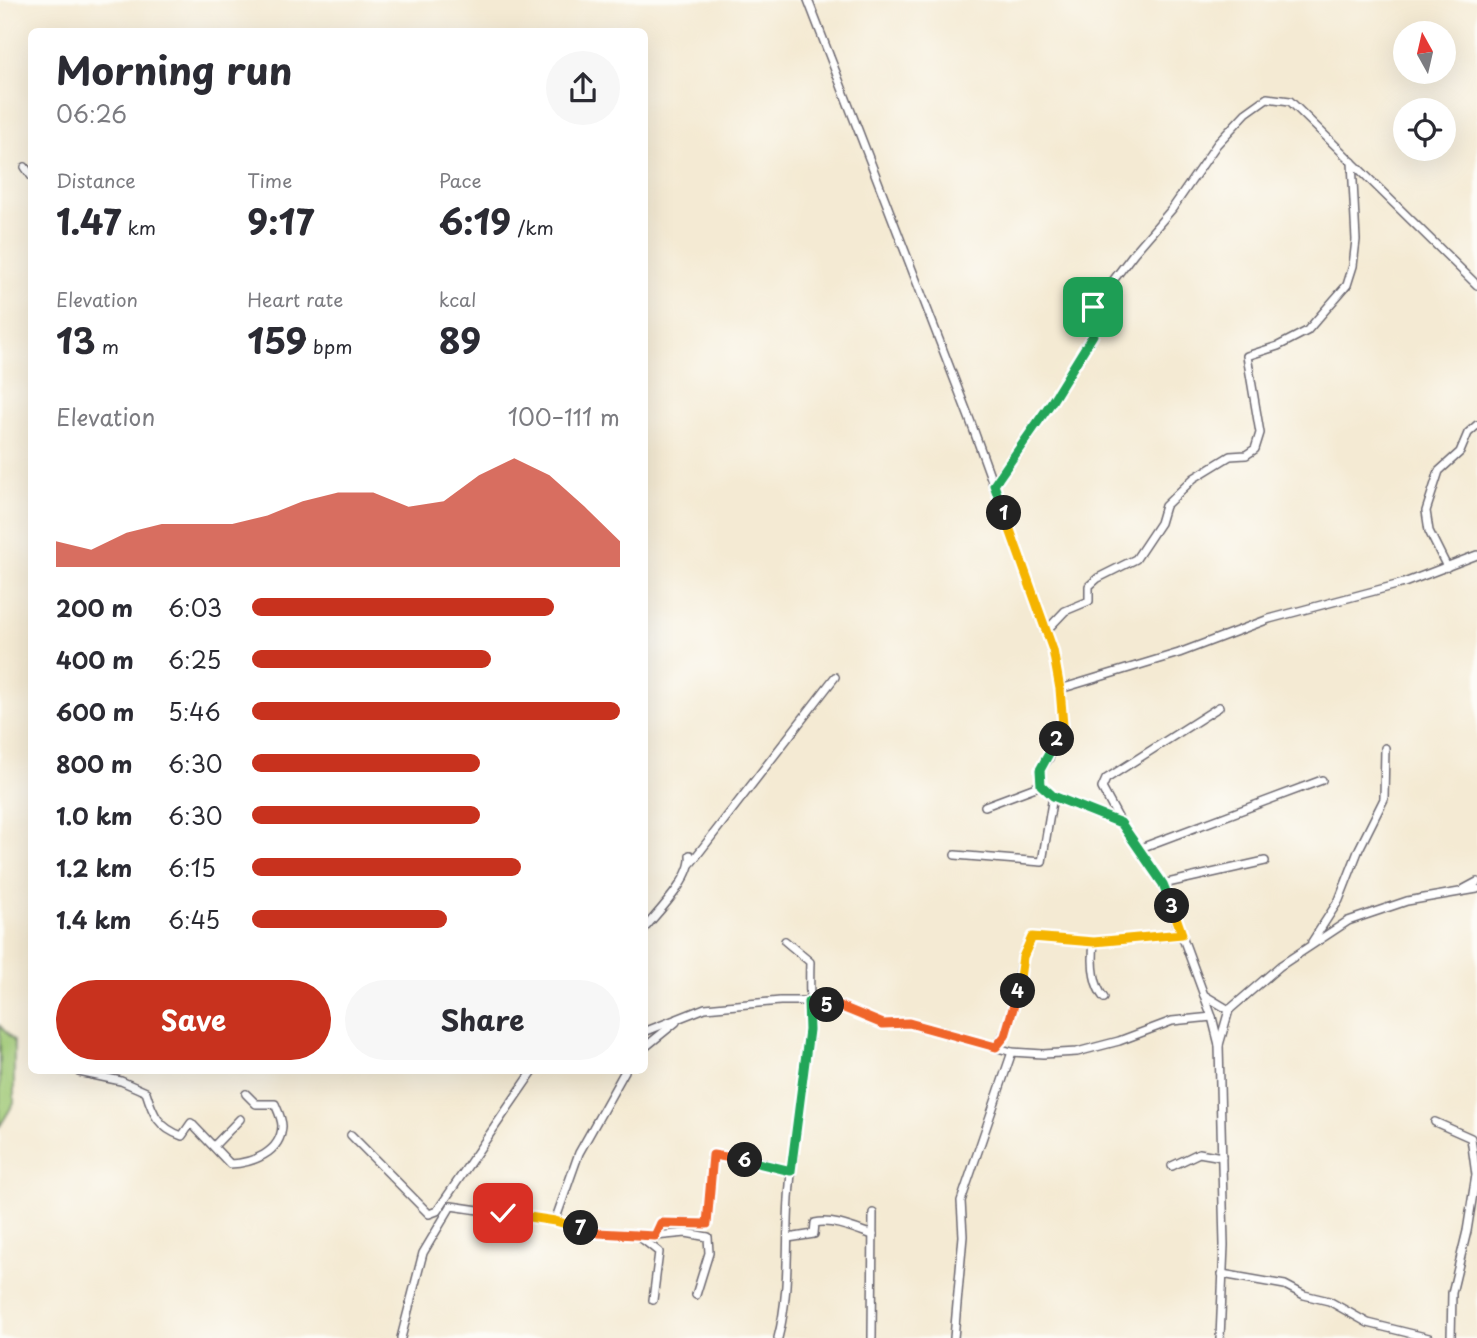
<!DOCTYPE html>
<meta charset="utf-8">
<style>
:root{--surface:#fff;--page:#f7f7f7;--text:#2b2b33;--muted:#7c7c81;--accent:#c8321e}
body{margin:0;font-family:"Playpen Sans",sans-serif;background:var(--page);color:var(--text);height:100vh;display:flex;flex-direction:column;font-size:26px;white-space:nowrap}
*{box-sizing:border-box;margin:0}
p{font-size:23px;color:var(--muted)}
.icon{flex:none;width:38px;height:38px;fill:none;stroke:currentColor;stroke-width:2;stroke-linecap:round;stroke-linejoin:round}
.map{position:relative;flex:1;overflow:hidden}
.drawer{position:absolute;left:28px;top:28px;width:620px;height:1046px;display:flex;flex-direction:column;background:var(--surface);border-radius:10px;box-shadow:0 7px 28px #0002}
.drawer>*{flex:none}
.needle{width:46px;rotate:352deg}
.controls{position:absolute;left:1393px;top:21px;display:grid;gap:14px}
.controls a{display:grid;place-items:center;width:63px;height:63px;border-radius:50%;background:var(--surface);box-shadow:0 7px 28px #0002;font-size:35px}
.pin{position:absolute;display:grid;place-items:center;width:60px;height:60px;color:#fff;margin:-30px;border-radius:14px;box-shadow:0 4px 10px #0006}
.km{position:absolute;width:35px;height:35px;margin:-18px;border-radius:50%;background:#222;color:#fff;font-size:19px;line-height:35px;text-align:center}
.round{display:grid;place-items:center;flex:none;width:74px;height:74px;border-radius:37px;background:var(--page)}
.head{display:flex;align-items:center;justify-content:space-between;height:119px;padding:0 28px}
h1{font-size:38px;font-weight:700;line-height:52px}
.metrics{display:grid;grid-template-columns:repeat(3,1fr);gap:10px;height:119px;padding:7px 28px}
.metrics div{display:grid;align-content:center}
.metrics b{font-size:35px;font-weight:700}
.metrics small{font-size:19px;font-weight:400}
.metrics p{font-size:19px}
.chart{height:196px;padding:14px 28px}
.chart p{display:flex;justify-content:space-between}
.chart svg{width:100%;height:126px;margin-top:7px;fill:var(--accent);opacity:.7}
.button{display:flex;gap:14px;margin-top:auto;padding:14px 28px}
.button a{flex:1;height:80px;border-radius:42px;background:var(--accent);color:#fff;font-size:28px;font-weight:700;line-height:80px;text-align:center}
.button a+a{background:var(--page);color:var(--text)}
ul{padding:0 28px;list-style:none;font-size:23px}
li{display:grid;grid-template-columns:112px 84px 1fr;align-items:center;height:52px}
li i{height:18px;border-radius:9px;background:var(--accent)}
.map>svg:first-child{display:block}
</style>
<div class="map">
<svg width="1477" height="1338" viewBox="0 0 1477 1338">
<rect width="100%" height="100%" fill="#fdfcf7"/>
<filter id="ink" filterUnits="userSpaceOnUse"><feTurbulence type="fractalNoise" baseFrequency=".0143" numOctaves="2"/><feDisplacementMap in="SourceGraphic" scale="14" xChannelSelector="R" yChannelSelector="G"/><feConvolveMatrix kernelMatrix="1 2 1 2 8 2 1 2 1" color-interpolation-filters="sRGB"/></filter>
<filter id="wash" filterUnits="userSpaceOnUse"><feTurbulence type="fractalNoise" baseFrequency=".00686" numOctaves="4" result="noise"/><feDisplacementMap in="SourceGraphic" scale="28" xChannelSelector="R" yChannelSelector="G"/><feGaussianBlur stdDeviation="1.57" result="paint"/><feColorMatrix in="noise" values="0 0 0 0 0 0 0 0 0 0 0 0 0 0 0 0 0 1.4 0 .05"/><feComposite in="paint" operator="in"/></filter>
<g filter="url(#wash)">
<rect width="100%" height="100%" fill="#f4ead3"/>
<path fill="#9fc874" stroke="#607558" stroke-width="2" d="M 0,1026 L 14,1041 L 14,1103 L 0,1126 Z"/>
</g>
<g filter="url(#ink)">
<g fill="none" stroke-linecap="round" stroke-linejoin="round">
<g stroke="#6c6870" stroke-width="10">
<g id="street">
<path d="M 808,0 L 970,420 L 1053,650 L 1060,689 L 1063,725 L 1049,758 L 1040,770 L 1041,785 L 1053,796 L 1121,823 L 1163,884 L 1212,1017 L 1219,1045"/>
<path d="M 25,167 L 32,177"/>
<path d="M 994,485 L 1051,403 L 1093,335 L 1093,307 L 1134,253 L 1172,209 L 1217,144 L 1246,113 L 1267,98 L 1290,101 L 1477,285"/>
<path d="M 1447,567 L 1429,531 L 1426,511 L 1439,471 L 1460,452 L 1468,433 L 1477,425"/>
<path d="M 1046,631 L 1065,611 L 1089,601 L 1089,586 L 1098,578 L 1136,559 L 1160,523 L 1165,506 L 1194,478 L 1230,456 L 1246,455 L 1255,449 L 1260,433 L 1247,356 L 1278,346 L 1307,331 L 1347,285 L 1353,266 L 1356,240 L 1352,162"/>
<path d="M 1060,689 L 1179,653 L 1269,619 L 1404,583 L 1477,555"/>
<path d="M 985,806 L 1041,785"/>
<path d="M 1121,823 L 1102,788 L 1106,779 L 1219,707"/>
<path d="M 1138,849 L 1322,780"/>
<path d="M 955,855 L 1042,862 L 1053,796"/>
<path d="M 691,863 L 835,677"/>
<path d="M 1163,884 L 1265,861"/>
<path d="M 1464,889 L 1477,882"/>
<path d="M 644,929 C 658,912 693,877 690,855"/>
<path d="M 1094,942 C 1092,960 1092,983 1104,998"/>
<path d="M 1312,942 L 1339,900 L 1359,849 L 1384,799 L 1385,748"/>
<path d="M 1204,995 L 1229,1010"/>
<path d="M 644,1032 L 705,1008 L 780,1001 L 809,1001 L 842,1007 L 883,1024 L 909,1023 L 1012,1052 L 1043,1054 L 1077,1052 L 1119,1041 L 1172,1021 L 1212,1017"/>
<path d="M 996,1047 C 1018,1018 1013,989 1023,957 C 1025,950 1029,944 1032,937 L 1094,942 L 1182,935"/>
<path d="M 644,1048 L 676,1022"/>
<path d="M 79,1072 L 121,1081 L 146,1092 C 153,1115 159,1128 182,1136 L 191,1123 L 230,1164 C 252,1163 281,1153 282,1126 C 282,1119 278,1111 275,1104 L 256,1104 L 246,1094"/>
<path d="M 1435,1122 L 1471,1138 L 1476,1175 L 1467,1231 L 1452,1293 L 1451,1338"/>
<path d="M 351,1135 L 429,1214 L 437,1211 L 533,1071"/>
<path d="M 214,1146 L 240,1119"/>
<path d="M 1172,1166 L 1199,1153 L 1222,1157"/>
<path d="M 555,1221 L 579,1153 L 625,1071"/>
<path d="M 655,1236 L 686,1233 L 708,1237 L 709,1253 L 696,1295"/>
<path d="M 640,1237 L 659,1252 L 653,1300"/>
<path d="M 788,1238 L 814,1234 L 815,1223 C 833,1219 855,1229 873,1235"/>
<path d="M 1222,1274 L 1285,1285 L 1304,1295 L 1329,1301 L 1368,1323 L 1429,1338"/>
<path d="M 401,1338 L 423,1253 L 451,1206 L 555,1221 L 598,1232 L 655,1236 L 661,1223 L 707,1224 L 713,1155 L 759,1162 L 791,1171"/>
<path d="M 778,1338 C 790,1293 786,1245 789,1199 C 792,1143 803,1088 809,1033 C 811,1010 809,986 810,962 L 785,941"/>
<path d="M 872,1338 L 873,1213"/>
<path d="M 954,1338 L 963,1236 L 961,1201 L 1012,1052"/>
<path d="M 1220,1338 L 1224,1245 L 1219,1045 L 1229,1010 L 1280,966 L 1348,921 L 1407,901 L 1477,889"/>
</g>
</g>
<use href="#street" stroke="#fff" stroke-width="7"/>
</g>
</g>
<g fill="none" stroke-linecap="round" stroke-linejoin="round" filter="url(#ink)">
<g stroke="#fff" stroke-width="14">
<path id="split-1" d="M 1004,513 L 994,485 L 1051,403 L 1093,335 L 1093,307"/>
</g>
<g stroke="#fff" stroke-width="14">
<path id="split-2" d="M 1004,513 L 1053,650 L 1060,689 L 1063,725 L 1057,739"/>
</g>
<g stroke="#fff" stroke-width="14">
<path id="split-3" d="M 1057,739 L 1040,770 L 1041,785 L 1053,796 L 1121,823 L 1163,884 L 1172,906"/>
</g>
<g stroke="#fff" stroke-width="14">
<path id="split-4" d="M 1018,991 L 1023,957 L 1032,937 L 1094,942 L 1182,934 L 1172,906"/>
</g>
<g stroke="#fff" stroke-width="14">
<path id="split-5" d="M 827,1005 L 842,1007 L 883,1024 L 909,1023 L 996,1047 L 1005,1036 L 1018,991"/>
</g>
<g stroke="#fff" stroke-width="14">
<path id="split-6" d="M 745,1160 L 791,1171 L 809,1030 L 808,1002 L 827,1005"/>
</g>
<g stroke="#fff" stroke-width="14">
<path id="split-7" d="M 581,1228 L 598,1233 L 655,1236 L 661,1223 L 707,1224 L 713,1155 L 745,1160"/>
</g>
<g stroke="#fff" stroke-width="14">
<path id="split-8" d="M 503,1213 L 555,1221 L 581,1228"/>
</g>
<use href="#split-1" stroke="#22a559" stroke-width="9"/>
<use href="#split-2" stroke="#f5b400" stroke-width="9"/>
<use href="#split-3" stroke="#22a559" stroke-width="9"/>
<use href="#split-4" stroke="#f5b400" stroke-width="9"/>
<use href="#split-5" stroke="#f0652b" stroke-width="9"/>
<use href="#split-6" stroke="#22a559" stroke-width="9"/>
<use href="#split-7" stroke="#f0652b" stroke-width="9"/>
<use href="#split-8" stroke="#f5b400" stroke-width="9"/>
</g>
</svg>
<div class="controls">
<a><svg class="needle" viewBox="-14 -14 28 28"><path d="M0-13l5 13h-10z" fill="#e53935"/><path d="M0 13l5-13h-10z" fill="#7c7c81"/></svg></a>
<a><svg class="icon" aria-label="locate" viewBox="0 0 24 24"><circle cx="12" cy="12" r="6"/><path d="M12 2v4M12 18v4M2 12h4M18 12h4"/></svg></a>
</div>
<div class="pin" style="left:1093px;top:307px;background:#1e9e55"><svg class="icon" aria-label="arrive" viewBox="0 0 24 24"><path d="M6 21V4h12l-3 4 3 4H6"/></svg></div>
<div class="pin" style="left:503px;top:1213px;background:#d93025"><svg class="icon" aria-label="check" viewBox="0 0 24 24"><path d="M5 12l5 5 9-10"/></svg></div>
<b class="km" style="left:1004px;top:513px">1</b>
<b class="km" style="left:1057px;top:739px">2</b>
<b class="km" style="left:1172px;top:906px">3</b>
<b class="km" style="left:1018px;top:991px">4</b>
<b class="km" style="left:827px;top:1005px">5</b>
<b class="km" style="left:745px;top:1160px">6</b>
<b class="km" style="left:581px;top:1228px">7</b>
<section class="drawer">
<div class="head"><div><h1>Morning run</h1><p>06:26</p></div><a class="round"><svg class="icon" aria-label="share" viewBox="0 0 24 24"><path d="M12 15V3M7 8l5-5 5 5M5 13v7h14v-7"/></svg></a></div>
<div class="metrics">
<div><p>Distance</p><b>1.47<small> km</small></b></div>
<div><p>Time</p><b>9:17</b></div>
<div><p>Pace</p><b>6:19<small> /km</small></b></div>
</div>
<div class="metrics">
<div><p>Elevation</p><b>13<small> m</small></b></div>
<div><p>Heart rate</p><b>159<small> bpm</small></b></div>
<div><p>kcal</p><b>89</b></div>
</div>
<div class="chart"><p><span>Elevation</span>100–111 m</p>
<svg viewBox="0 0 160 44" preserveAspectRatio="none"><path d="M0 44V35L10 38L20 32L30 29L40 29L50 29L60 26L70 21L80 18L90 18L100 23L110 21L120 12L130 6L140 12L150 23L160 35V44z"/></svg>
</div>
<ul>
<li><b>200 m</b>6:03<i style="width:82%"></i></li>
<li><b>400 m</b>6:25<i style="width:65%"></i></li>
<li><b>600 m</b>5:46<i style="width:100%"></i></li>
<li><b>800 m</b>6:30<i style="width:62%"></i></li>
<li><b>1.0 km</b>6:30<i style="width:62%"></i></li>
<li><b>1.2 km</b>6:15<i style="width:73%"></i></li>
<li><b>1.4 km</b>6:45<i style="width:53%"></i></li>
</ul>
<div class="button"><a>Save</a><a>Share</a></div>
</section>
</div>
